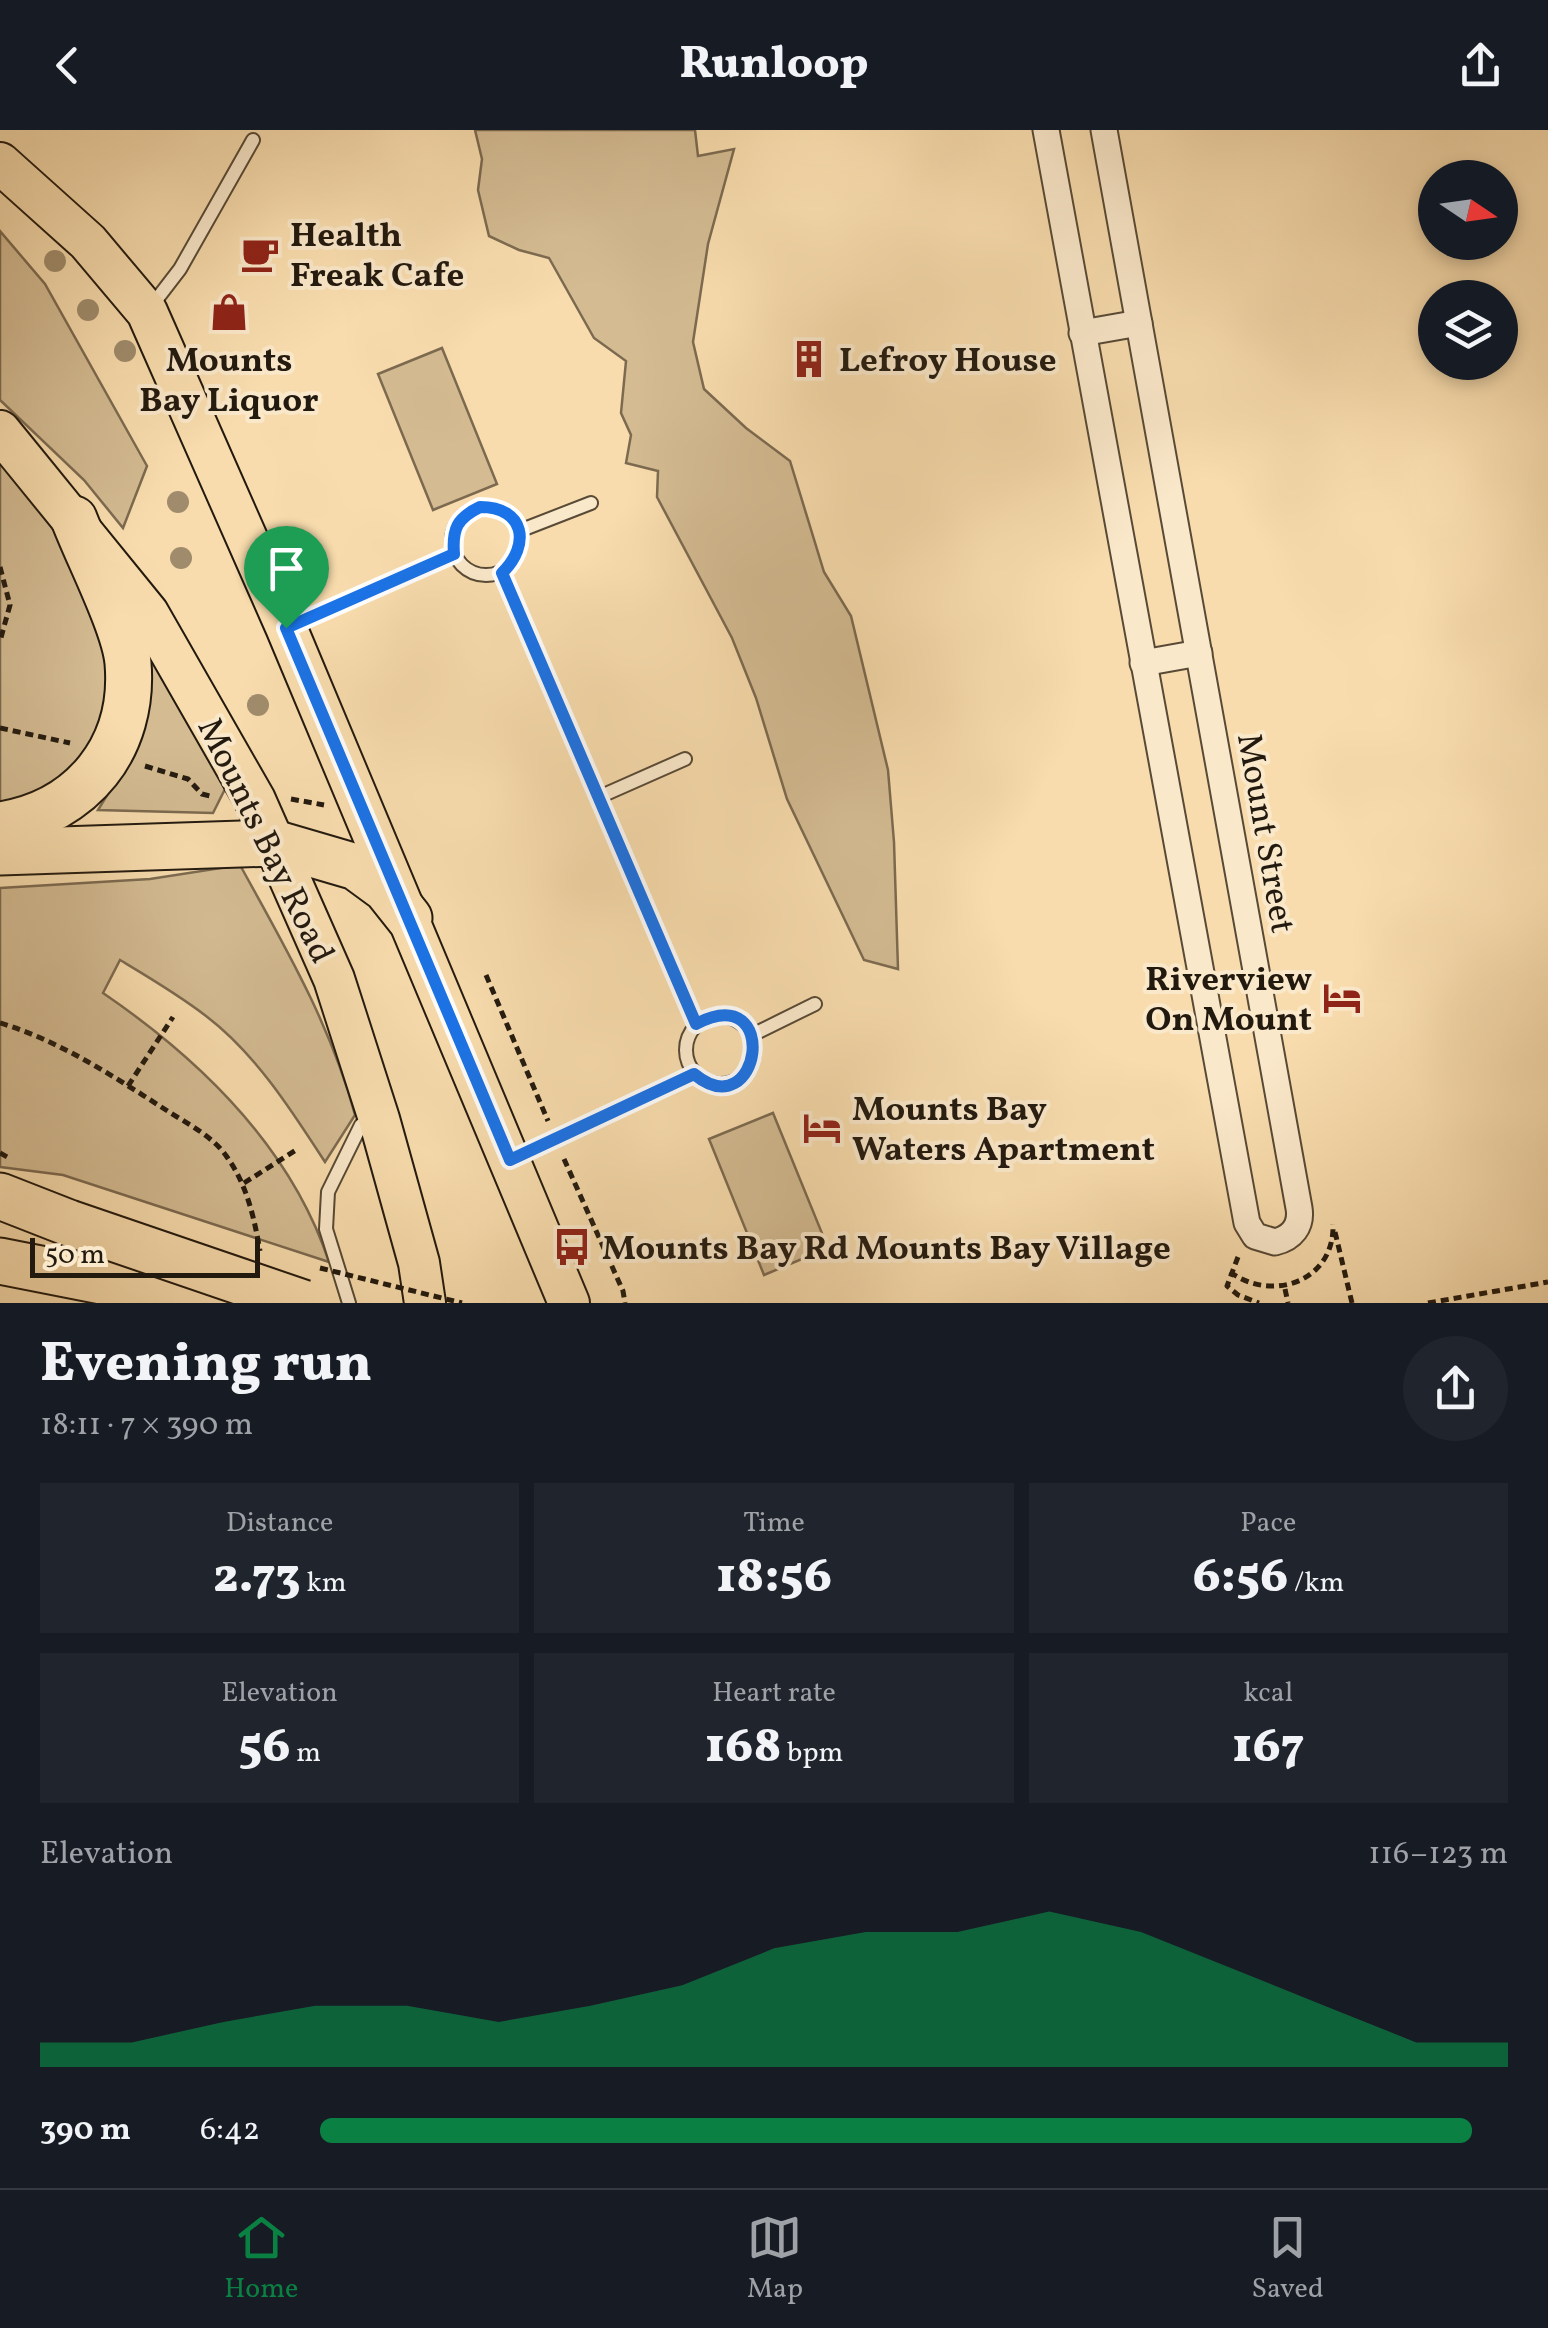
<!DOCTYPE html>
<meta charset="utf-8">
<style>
:root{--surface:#171b24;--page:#20242c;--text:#f1f3f6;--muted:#9ea1a6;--line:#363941;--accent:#0b8043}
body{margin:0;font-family:Vollkorn,serif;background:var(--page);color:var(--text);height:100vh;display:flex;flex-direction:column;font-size:38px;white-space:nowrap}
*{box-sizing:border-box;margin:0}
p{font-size:32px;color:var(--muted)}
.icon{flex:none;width:55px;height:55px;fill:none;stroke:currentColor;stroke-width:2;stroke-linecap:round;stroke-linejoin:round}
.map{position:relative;height:1173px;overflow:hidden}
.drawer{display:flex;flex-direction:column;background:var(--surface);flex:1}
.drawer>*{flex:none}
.needle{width:65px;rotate:103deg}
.buttons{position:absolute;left:1418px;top:30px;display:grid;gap:20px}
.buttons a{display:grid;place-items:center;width:100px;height:100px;border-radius:50%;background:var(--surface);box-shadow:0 5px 15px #0003;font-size:50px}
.scale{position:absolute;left:30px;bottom:25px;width:230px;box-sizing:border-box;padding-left:10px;border:5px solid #231a0f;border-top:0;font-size:28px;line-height:35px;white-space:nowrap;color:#231a0f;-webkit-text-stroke:8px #fae8ca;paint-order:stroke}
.pin{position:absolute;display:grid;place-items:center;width:85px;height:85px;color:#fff;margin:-102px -42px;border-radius:50% 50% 50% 0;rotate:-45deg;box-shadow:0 0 10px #0007}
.pin .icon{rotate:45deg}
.round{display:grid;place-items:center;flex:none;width:105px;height:105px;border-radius:52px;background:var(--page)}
.head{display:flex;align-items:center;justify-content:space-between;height:170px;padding:0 40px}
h1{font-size:55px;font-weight:800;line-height:75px}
.figures{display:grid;grid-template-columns:repeat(3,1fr);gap:15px;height:170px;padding:10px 40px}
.figures div{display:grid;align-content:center;border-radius:0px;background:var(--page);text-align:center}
.figures b{font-size:50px;font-weight:800}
.figures small{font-size:28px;font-weight:400}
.figures p{font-size:28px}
.chart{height:280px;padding:20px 40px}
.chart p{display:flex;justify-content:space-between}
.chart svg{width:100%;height:180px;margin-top:10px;fill:var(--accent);opacity:.7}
ul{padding:0 40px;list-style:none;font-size:32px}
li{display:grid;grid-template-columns:160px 120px 1fr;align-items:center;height:75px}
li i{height:25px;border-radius:12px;background:var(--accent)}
header{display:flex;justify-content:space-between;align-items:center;height:130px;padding:0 40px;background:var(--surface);font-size:45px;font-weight:800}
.tab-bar{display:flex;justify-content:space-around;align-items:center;height:140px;border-top:2px solid var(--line);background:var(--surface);font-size:28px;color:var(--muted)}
.tab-bar a{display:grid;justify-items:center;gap:5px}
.tab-bar .active{color:var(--accent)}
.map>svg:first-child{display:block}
</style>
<header><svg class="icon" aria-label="back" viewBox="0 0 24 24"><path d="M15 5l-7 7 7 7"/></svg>Runloop<svg class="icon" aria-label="share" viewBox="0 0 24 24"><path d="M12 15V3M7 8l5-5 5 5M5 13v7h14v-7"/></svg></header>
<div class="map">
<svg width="1548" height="1173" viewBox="0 0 1548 1173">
<rect width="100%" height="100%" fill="#f8dcad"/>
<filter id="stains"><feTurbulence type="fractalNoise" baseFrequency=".002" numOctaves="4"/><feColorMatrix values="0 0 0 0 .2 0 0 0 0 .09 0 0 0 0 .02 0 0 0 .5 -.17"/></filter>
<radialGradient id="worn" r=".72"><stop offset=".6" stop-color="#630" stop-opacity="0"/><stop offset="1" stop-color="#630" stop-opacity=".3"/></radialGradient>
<g fill="#d4bb92" stroke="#7c6a50" stroke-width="2.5">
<path d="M 475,0 L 695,0 L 698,26 L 734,19 L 708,114 L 693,212 L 704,259 L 746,298 L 790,331 L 824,442 L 851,486 L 888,640 L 894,712 L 898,839 L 864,830 L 787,669 L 756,568 L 732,508 L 657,367 L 658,341 L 626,333 L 631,305 L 621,283 L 626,231 L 594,208 L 549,128 L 519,120 L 489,106 L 478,60 L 482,29 Z"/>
<path d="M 0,101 L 45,154 L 147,336 L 123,398 L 84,350 L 0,270 Z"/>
<path d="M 442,218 L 497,354 L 433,380 L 378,244 Z"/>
<path d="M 0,326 L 75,425 L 101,496 L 112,554 L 103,593 L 79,633 L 52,658 L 0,677 Z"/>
<path d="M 132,498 L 189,583 L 225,659 L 213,683 L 98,680 L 128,631 Z"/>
<path d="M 240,735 C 284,815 331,895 355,985 L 325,1032 C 292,981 256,924 206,886 C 179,865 150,848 120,830 L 103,863 C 201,930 291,1017 329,1132 L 63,1045 L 0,1037 L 0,758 L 150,749 Z"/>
<path d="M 773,983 L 828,1118 L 764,1145 L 709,1009 Z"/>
</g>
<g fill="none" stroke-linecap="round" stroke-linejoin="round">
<g stroke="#584a36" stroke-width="16">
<g id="service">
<path d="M 150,178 L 180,139 L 253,10"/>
<circle cx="486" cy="411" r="34"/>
<path d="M 519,401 L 591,373"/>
<path d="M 502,443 L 697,894"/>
<path d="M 293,494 L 454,424"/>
<path d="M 599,667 L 685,629"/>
<circle cx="720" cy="920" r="34"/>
<path d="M 752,905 L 815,874"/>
<path d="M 513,1030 L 694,943"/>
<path d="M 349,1173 L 326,1099 L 328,1062 L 361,995 L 374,991"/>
</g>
</g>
<g stroke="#584a36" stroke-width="29">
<g id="minor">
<path d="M 1046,0 L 1247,1093 L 1255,1106 L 1275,1112 C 1292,1108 1302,1096 1299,1078 L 1104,0"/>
<path d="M 1082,203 L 1139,193"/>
<path d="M 1143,533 L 1199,523"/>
</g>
</g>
<g stroke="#231a0f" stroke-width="44">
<g id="primary">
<path d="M 0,33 L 88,112 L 147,182 L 286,497 L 569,1173"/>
<path d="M 0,301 L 148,483 L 255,670 L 334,849 L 379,989 L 419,1133 L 425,1173"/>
</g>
</g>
<g stroke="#231a0f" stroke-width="49">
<g id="motorway">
<path d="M 0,695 C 83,682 135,617 128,533 C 125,497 88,426 74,389"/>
<path d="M 0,722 L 274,713 L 356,737 L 386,759 L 409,788"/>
<path d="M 0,1066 L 69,1093"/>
<path d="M 0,1131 L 213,1173"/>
</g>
</g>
<g stroke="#231a0f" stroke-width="5" stroke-dasharray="8 5" stroke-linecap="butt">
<path d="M 0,437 L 10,475 L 0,511"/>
<path d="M 0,598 L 70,613"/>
<path d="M 145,636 L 188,649 L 202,664 L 210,666"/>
<path d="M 291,669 L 324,675"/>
<path d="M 486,845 L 548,991"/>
<path d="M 0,893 C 60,911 113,946 166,980 C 186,993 213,1006 227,1027 C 247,1055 254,1087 260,1121"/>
<path d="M 128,956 L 173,887"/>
<path d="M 0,1023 L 11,1029"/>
<path d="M 564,1029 L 623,1161 L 625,1173"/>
<path d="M 244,1053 L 296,1020"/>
<path d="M 1335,1102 L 1352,1173"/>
<path d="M 1238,1127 L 1227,1156 L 1238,1165 L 1259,1173"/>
<path d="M 1230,1142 C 1273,1173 1335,1151 1333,1094"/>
<path d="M 1285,1159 L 1288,1173"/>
<path d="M 1428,1173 L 1548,1152"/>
</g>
<use href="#service" stroke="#fae8ca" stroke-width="12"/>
<use href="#minor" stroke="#fae8ca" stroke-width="25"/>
<use href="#primary" stroke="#f8dcad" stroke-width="40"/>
<use href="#motorway" stroke="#f8dcad" stroke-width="45"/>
<g stroke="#231a0f" stroke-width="49" stroke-linecap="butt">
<path id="motorway-bridge" d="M 69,1093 L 303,1173"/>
</g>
<path stroke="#231a0f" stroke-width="5" stroke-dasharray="8 5" stroke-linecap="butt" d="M 320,1138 L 462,1173"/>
<use href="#motorway-bridge" stroke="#f8dcad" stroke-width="45"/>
</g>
<g fill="#a08c6c">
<circle cx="55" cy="131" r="11"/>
<circle cx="88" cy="180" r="11"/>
<circle cx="125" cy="221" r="11"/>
<circle cx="178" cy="372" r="11"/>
<circle cx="181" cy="428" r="11"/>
<circle cx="258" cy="575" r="11"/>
</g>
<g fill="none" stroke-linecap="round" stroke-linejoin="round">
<g stroke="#fff" stroke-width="20">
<path id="route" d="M 480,377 C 525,377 531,415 502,443 L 696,894 C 782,849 761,999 694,944 L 510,1030 L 286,498 L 454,424 C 452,399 457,388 480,377 Z"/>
</g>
<use href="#route" stroke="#1a73e8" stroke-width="12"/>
</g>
<defs>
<g id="cafe-bare" transform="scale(3)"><path d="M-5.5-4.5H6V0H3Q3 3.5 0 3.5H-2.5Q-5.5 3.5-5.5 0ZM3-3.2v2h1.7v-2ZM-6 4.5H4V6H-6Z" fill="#8f2418" stroke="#fae8ca" stroke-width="2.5" paint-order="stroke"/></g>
<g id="shop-bare" transform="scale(3)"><path d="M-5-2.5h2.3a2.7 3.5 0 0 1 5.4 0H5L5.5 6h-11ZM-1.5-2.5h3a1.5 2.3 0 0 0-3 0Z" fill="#8f2418" stroke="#fae8ca" stroke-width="2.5" paint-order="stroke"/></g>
<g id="building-bare" transform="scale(3)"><path d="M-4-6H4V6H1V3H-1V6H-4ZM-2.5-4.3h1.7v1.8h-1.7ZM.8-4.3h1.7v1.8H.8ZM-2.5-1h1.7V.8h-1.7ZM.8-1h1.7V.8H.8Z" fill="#8f2418" stroke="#fae8ca" stroke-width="2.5" paint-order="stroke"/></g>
<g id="hotel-bare" transform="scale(3)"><path d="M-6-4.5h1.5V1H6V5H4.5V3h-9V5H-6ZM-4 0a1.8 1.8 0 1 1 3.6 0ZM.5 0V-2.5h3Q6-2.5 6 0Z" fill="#8f2418" stroke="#fae8ca" stroke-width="2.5" paint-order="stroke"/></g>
<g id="bus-bare" transform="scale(3)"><path d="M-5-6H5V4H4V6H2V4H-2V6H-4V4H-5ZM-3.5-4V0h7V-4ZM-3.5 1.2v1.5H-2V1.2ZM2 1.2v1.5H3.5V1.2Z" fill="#8f2418" stroke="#fae8ca" stroke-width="2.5" paint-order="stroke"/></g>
</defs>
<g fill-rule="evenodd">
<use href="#cafe-bare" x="260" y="124"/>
<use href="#shop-bare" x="229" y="182"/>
<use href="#building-bare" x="809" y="229"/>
<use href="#hotel-bare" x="1342" y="868"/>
<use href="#hotel-bare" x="822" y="998"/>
<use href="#bus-bare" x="572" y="1117"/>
</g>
<g text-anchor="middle" stroke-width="8" stroke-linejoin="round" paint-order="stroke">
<g font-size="35" font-weight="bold" fill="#231a0f" stroke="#fae8ca" text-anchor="start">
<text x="290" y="116">Health<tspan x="290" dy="40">Freak Cafe</tspan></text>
<text x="229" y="241" text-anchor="middle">Mounts<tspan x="229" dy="40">Bay Liquor</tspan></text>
<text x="839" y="241">Lefroy House</text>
<text x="1312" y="860" text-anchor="end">Riverview<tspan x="1312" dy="40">On Mount</tspan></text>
<text x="852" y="990">Mounts Bay<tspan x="852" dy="40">Waters Apartment</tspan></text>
<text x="602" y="1129">Mounts Bay Rd Mounts Bay Village</text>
</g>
<g font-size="35" fill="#231a0f" stroke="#fae8ca">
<text transform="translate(1267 703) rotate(80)" y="12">Mount Street</text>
<text transform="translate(267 710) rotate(64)" y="12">Mounts Bay Road</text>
</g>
</g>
<rect width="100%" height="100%" filter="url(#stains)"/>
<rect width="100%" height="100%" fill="url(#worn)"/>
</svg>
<div class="buttons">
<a><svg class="needle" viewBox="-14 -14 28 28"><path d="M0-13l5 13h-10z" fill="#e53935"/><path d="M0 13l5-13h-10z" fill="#9ea1a6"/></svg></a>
<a><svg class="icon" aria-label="layers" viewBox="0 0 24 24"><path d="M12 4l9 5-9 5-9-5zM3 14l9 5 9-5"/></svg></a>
</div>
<div class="scale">50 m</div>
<div class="pin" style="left:286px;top:498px;background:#1e9e55"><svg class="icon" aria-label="arrive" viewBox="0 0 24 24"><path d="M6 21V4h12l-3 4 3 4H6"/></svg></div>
</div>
<section class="drawer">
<div class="head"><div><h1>Evening run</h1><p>18:11 · 7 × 390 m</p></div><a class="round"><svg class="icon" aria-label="share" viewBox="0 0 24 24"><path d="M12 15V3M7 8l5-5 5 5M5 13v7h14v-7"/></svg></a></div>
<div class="figures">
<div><p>Distance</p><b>2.73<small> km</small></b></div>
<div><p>Time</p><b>18:56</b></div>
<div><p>Pace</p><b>6:56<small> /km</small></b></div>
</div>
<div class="figures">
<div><p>Elevation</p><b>56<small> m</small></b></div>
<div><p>Heart rate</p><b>168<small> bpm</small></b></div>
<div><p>kcal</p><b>167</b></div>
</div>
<div class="chart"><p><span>Elevation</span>116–123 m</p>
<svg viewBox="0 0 160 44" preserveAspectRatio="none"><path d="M0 44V38L10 38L20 33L30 29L40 29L50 33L60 29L70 24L80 15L90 11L100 11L110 6L120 11L130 20L140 29L150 38L160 38V44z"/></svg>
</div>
<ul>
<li><b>390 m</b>6:42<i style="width:97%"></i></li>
</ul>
</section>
<nav class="tab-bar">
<a class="active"><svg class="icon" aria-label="home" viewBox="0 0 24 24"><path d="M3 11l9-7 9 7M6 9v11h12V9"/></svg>Home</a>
<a><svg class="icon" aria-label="map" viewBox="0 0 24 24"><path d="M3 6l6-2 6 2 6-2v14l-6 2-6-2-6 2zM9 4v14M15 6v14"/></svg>Map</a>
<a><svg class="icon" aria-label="saved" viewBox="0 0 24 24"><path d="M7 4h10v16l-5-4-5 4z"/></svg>Saved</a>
</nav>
